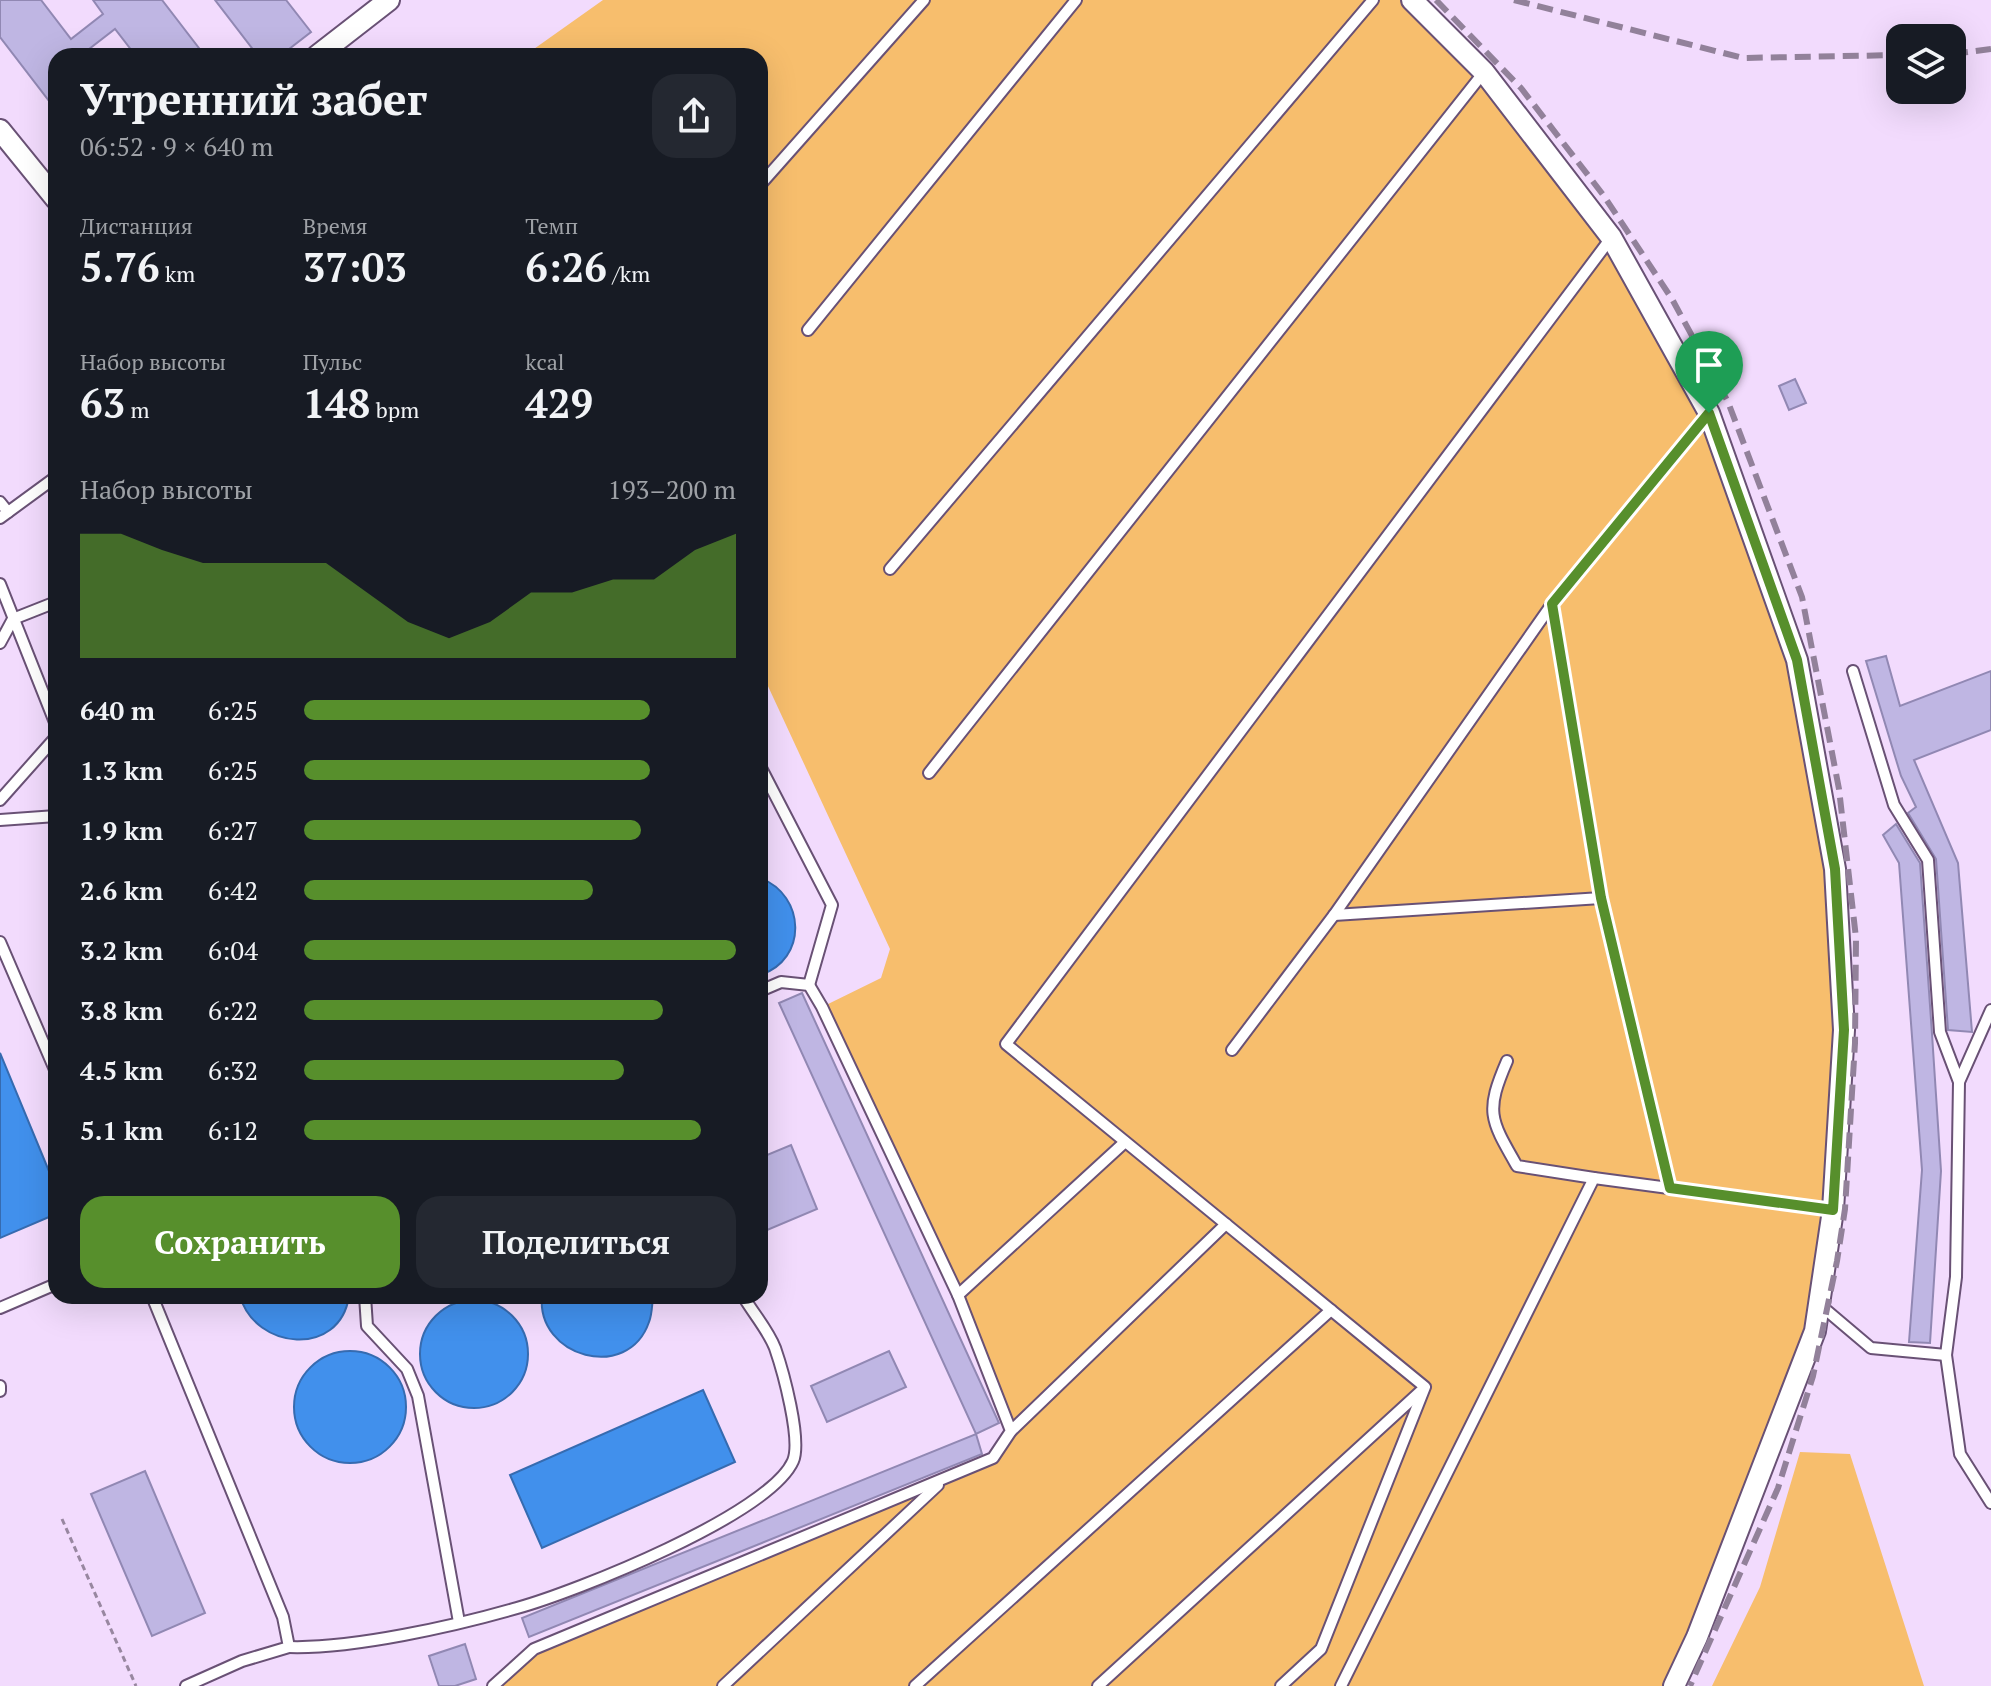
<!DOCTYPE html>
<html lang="ru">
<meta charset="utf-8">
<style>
:root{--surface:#171b24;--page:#242831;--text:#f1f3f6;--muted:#9ea1a6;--accent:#578f2c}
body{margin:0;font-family:"PT Serif",serif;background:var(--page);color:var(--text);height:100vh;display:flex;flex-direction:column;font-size:30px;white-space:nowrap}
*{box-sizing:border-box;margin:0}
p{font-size:26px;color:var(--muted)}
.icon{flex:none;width:44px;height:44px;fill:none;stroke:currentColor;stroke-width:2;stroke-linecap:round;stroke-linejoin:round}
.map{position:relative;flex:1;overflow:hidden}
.details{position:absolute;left:48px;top:48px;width:720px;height:1256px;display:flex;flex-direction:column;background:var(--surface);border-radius:24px;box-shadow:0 8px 32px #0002}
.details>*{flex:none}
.fabs{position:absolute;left:1886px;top:24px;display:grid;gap:16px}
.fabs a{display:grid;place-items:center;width:80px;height:80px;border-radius:16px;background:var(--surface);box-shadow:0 8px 32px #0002;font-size:40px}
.pin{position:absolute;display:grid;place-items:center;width:68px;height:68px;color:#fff;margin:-82px -34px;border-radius:50% 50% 50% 0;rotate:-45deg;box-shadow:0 0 8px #0007}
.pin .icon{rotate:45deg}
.round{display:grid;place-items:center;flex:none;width:84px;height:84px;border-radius:24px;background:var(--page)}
.head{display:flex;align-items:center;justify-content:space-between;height:136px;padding:0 32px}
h1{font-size:44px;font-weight:800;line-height:60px}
.figures{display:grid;grid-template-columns:repeat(3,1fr);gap:12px;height:136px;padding:8px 32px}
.figures div{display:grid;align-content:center}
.figures b{font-size:40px;font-weight:800}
.figures small{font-size:22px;font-weight:400}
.figures p{font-size:22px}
.chart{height:224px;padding:16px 32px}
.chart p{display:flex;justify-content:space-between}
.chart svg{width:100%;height:144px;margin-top:8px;fill:var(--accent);opacity:.7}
.primary-button{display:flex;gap:16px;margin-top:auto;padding:16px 32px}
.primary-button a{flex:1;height:92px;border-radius:24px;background:var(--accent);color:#fff;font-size:32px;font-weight:800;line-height:92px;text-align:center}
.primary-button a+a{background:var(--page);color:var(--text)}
ul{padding:0 32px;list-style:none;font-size:26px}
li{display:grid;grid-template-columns:128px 96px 1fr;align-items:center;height:60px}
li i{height:20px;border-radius:10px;background:var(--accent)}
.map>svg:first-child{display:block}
</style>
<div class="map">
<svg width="1991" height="1686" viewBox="0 0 1991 1686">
<rect width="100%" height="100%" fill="#f2dbfd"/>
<g fill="#f7be6d">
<path d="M 603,0 L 1412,0 L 1611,237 L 1709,413 L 1797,660 L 1835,869 L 1844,1030 L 1815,1331 L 1674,1686 L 493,1686 L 534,1649 L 993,1458 L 1011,1431 L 958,1295 L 822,1007 L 881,978 L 890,949 L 760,669 L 760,56 L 524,56 Z"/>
<path d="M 1800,1452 L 1850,1454 L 1924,1686 L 1712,1686 L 1760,1587 Z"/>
</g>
<g fill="#4190ec" stroke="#366bb0" stroke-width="2">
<path d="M 760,878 C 806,895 808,960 760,975 Z"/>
<path d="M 0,1053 L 56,1188 L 56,1214 L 0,1238 Z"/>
<path d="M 240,1296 L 349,1296 C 340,1358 255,1350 240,1296 Z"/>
<path d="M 542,1296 L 653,1296 L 653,1297 C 652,1305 652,1315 649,1322 C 628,1383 536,1357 542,1296 Z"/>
<circle cx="474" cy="1354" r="54"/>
<circle cx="350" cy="1407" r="56"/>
<path d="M 703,1390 L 735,1462 L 542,1548 L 510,1475 Z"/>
</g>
<g fill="#bfb6e3" stroke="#9188b3" stroke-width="2">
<path d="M 0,0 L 41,0 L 71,39 L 103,14 L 93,0 L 162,0 L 205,56 L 136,56 L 115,29 L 80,56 L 56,56 L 56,110 L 0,37 Z"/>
<path d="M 215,0 L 286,0 L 311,32 L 280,56 L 258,56 Z"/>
<path d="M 1795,379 L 1806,403 L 1789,410 L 1779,386 Z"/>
<path d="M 1886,656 L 1900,706 L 1991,671 L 1991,730 L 1914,760 L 1958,863 L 1972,1032 L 1948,1030 L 1936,859 L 1908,813 L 1916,807 L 1901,776 L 1866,661 Z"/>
<path d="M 1896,824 L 1920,863 L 1932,1034 L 1941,1171 L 1930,1343 L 1909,1342 L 1922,1170 L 1899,863 L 1883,835 Z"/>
<path d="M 802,993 L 999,1423 L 976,1434 L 779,1003 Z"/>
<path d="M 791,1145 L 817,1209 L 760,1233 L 760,1158 Z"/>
<path d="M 889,1351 L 906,1387 L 827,1422 L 811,1386 Z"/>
<path d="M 976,1434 L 982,1454 L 529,1637 L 522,1618 Z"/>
<path d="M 145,1471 L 205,1613 L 152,1636 L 91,1494 Z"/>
<path d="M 465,1644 L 476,1679 L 455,1686 L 439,1686 L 429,1656 Z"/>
</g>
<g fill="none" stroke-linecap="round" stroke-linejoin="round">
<g stroke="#695175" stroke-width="14">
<g id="lane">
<path d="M 760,185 L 924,0"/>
<path d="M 808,330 L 1076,0"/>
<path d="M 0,502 L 8,512"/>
<path d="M 0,518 L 56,477"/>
<path d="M 890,569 L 1373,0"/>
<path d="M 0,584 L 56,725"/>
<path d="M 1552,604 L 1601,898 L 1670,1188"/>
<path d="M 0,643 L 13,619 L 56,602"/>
<path d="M 1853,671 L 1894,805 L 1928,860 L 1940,1032 L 1959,1082 L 1956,1277 L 1946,1355 L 1960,1454 L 1991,1503"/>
<path d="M 760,766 L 832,905 L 809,985"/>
<path d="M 929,773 L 1484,72"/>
<path d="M 0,800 L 56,737"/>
<path d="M 0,820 L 56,816"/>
<path d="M 1334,915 L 1601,898"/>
<path d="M 0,942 L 56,1072"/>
<path d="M 1232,1050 L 1334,915 L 1552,604 L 1709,413"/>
<path d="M 1507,1061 C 1485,1112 1490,1119 1517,1166 L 1594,1178"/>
<path d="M 1959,1082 L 1991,1010"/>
<path d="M 958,1295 L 1125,1142"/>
<path d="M 152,1296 L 283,1617 L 289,1647 L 242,1661 L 186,1686"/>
<path d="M 365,1296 L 367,1326 L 407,1369 L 418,1396 L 459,1622"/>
<path d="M 1819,1304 L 1871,1348 L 1946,1355"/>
<path d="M 0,1308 L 56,1284"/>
<path d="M 0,1386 L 0,1391"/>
<path d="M 1011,1431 L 1226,1224"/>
<path d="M 289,1647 C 352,1649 455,1626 517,1608 C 575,1592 769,1515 793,1461 C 802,1440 783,1371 775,1348 C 768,1330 753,1313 743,1296"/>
<path d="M 493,1686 L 534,1649 L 993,1458 L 1011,1431 L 958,1295 L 822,1007 L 809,985 L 781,982 L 760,991"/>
<path d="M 723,1686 L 938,1485"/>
<path d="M 915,1686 L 1331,1310"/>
<path d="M 1098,1686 L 1421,1391"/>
<path d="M 1281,1686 L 1321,1649 L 1425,1387 L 1006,1044 L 1611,238"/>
<path d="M 1341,1686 L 1594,1178 L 1833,1210"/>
</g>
</g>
<g stroke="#695175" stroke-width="24">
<g id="street">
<path d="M 1412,0 L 1484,72 L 1611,237 L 1709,413 L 1797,660 L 1835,869 L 1844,1030 L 1833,1210 L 1815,1331 L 1697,1637 L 1674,1686"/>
<path d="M 317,56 L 389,0"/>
<path d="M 0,130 L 56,199"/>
</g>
</g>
<path stroke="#9887a0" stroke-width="3" stroke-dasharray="6 4" stroke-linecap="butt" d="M 62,1519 L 136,1686"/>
<use href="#lane" stroke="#fff" stroke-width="10"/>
<use href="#street" stroke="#fff" stroke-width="20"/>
<g stroke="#92819a" stroke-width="6" stroke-dasharray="16 8" stroke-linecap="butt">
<path d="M 1436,0 L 1521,88 L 1604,196 L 1672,299 L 1728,402 L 1802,597 L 1839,789 L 1856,938 L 1855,1043 L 1845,1209 L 1837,1261 L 1813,1376 L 1778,1488 L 1690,1686"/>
<path d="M 1514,0 L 1743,58 L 1900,55"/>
<path d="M 1952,54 L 1991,49"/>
</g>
</g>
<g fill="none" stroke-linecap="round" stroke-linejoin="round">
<g stroke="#fff" stroke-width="16">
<path id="route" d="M 1709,413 L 1797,660 L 1835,869 L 1844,1030 L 1833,1210 L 1670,1188 L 1601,898 L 1552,604 Z"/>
</g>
<use href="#route" stroke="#578f2c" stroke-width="10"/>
</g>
</svg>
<div class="fabs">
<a><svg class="icon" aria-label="layers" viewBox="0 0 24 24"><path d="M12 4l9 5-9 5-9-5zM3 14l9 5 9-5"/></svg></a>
</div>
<div class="pin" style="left:1709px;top:413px;background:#1e9e55"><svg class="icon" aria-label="arrive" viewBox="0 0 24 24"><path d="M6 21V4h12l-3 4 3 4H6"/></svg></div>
<section class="details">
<div class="head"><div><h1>Утренний забег</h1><p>06:52 · 9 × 640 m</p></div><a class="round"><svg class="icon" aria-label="share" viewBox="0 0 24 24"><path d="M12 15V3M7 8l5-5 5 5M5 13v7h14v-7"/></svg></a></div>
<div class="figures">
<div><p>Дистанция</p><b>5.76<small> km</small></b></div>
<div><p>Время</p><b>37:03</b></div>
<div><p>Темп</p><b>6:26<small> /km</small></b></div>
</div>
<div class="figures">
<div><p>Набор высоты</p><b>63<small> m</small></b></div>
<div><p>Пульс</p><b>148<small> bpm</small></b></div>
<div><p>kcal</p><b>429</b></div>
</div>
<div class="chart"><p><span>Набор высоты</span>193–200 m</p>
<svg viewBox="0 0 160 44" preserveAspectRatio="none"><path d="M0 44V6L10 6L20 11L30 15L40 15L50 15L60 15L70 24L80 33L90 38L100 33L110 24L120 24L130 20L140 20L150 11L160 6V44z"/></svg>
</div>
<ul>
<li><b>640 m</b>6:25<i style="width:80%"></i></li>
<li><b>1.3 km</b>6:25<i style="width:80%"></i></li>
<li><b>1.9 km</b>6:27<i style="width:78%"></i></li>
<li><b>2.6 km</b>6:42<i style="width:67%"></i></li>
<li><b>3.2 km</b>6:04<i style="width:100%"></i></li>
<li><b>3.8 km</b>6:22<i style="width:83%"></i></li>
<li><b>4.5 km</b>6:32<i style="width:74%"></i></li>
<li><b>5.1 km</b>6:12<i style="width:92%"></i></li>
</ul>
<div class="primary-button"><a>Сохранить</a><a>Поделиться</a></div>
</section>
</div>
